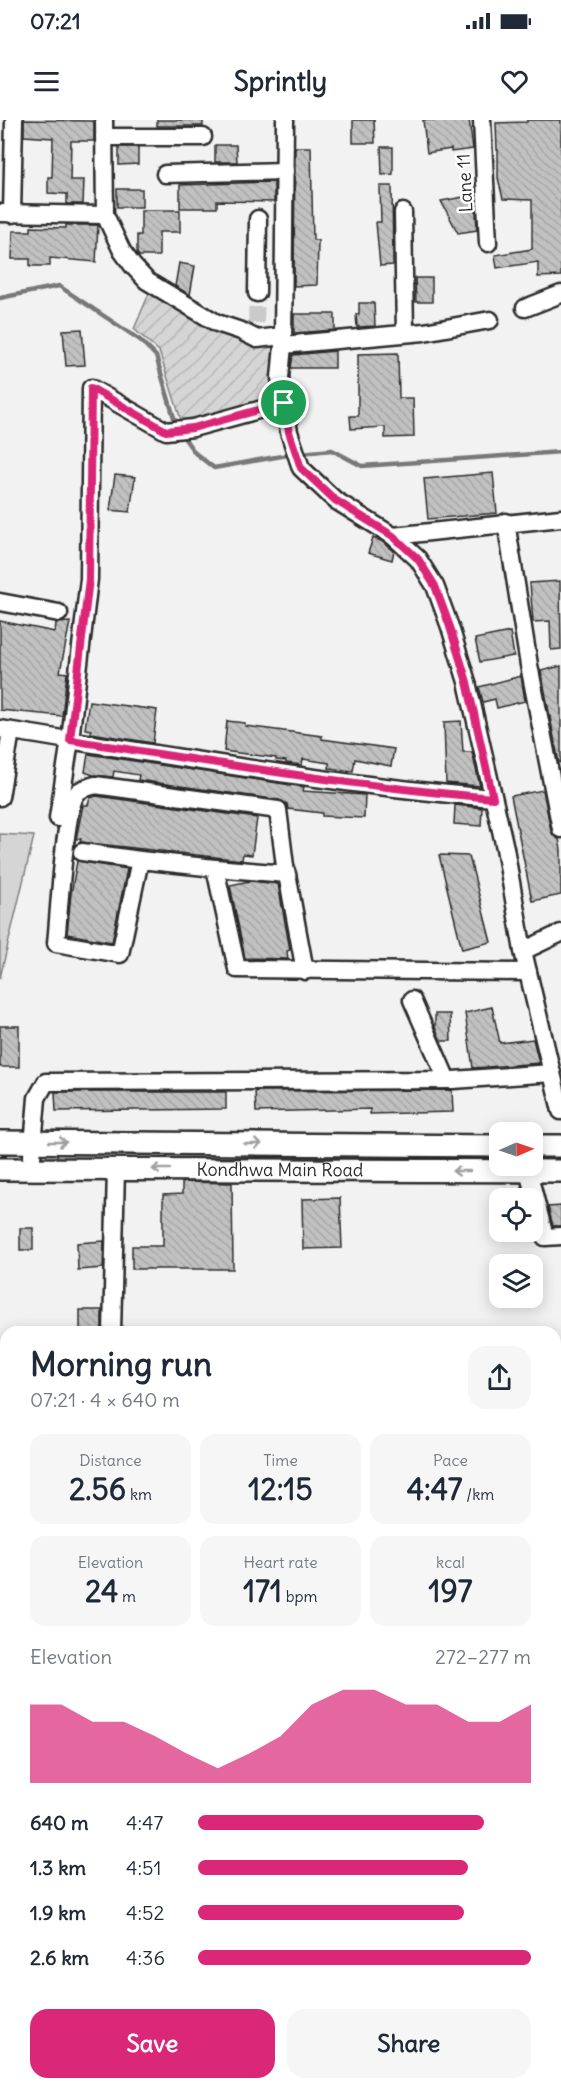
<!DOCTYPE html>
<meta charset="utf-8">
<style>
:root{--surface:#fff;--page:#f6f6f7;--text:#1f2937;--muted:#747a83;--accent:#db2777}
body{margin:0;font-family:Delius,sans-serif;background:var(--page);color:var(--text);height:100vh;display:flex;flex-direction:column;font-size:22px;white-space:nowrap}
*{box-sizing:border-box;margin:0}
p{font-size:20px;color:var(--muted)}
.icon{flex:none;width:33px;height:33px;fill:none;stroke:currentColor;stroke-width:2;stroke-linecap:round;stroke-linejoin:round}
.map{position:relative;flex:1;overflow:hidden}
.side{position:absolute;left:0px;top:1206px;width:561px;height:764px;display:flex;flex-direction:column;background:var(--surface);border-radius:18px 18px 0 0;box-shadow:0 3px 15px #0003}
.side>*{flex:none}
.needle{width:39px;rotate:88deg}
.buttons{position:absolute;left:489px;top:1002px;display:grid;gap:12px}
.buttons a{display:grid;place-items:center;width:54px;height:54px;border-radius:12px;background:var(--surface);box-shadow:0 3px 15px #0003;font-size:30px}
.pin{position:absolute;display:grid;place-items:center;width:51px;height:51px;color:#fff;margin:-26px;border:3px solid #fff;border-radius:50%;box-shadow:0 2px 6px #0007}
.round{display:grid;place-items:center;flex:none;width:63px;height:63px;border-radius:18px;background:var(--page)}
.overview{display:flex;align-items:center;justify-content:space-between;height:102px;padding:0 30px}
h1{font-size:33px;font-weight:700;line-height:45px}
.stats{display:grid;grid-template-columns:repeat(3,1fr);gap:9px;height:102px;padding:6px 30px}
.stats div{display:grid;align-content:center;border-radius:15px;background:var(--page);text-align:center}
.stats b{font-size:30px;font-weight:700}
.stats small{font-size:16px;font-weight:400}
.stats p{font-size:16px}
.chart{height:168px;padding:12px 30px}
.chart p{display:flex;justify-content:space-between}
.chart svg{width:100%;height:108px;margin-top:6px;fill:var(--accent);opacity:.7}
.action{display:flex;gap:12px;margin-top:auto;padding:12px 30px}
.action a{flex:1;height:69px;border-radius:18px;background:var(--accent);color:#fff;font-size:24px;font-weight:700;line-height:69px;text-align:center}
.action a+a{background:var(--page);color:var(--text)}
ul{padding:0 30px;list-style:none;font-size:20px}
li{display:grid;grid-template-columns:96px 72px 1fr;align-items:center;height:45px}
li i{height:15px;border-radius:8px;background:var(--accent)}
.status{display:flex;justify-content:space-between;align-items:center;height:42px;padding:0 30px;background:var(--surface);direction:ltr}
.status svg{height:16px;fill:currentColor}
header{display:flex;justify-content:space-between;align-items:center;height:78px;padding:0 30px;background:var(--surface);font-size:27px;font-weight:700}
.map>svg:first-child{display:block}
</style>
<div class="status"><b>07:21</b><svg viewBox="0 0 49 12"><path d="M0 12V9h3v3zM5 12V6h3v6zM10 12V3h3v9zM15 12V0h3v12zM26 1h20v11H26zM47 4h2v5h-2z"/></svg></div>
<header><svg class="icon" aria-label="menu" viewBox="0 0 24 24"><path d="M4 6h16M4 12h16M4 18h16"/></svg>Sprintly<svg class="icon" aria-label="heart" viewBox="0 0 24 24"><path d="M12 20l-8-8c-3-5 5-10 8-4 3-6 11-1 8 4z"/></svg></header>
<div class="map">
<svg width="561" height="1969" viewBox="0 0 561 1969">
<defs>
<pattern id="garden-furrows" width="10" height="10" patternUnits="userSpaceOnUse" patternTransform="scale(1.5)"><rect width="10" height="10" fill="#d5d5d5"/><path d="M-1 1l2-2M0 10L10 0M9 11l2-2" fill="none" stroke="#b7b7b7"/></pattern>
<pattern id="building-back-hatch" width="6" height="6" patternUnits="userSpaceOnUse" patternTransform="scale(1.5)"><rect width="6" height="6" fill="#c1c1c1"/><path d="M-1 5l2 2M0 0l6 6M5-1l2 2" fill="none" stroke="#a6a6a6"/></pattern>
</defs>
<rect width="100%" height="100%" fill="#f2f2f2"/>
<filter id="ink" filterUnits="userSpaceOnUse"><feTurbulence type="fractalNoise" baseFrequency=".0167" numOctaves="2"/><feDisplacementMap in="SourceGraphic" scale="12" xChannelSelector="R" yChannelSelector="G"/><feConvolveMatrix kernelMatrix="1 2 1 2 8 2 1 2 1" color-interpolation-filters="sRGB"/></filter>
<g filter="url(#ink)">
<path fill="#d5d5d5" stroke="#808080" stroke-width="1.5" d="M 0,714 L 34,716 L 0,858 Z"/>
<path fill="url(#garden-furrows)" stroke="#808080" stroke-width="1.5" d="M 151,169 L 278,221 L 280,290 L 182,303 L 159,231 L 134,209 Z"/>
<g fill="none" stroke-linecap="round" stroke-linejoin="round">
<g stroke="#787878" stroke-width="4.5">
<path d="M 0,178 L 59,166 L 140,220 L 156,236 L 177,308"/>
<path d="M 182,315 L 195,333 L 214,348 L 293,334"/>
<path d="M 301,333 L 332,330 L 362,346 L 561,332"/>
</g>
</g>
<g fill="url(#building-back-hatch)" stroke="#2b2b2b" stroke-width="1.5">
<path d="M 24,0 L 94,1 L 94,21 L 71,21 L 70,60 L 84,60 L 83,84 L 67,84 L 67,74 L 48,73 L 48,57 L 52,57 L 53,18 L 24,16 Z"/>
<rect x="157" y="0" width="46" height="6"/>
<path d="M 353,0 L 374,0 L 375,23 L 353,23 Z"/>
<path d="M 423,0 L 469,0 L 473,29 L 451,32 L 451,29 L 427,33 Z"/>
<path d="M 527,0 L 561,0 L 561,156 L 538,157 L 538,142 L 497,148 L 495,135 L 532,129 L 532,80 L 503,79 L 498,58 L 498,30 L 497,30 L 496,3 L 527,2 Z"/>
<path d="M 215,25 L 236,25 L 237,42 L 215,42 Z"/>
<path d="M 119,27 L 138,27 L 138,44 L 119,45 Z"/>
<path d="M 295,27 L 311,27 L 313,120 L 318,120 L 317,165 L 294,166 Z"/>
<path d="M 381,27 L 393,27 L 393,54 L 382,55 Z"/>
<path d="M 274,62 L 274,82 L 217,81 L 217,88 L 180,88 L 180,65 Z"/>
<path d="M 380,66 L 392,66 L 393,145 L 380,146 L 376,102 L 381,102 Z"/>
<rect x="117" y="69" width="25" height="18"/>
<path d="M 475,75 L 477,110 L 458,113 L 441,81 Z"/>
<path d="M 141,90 L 180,90 L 180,112 L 159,112 L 159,136 L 139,136 L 137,133 L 137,115 L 141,115 Z"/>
<path d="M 66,105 L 98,105 L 96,142 L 50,138 L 50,146 L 30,146 L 30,139 L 12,139 L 13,111 L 31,111 L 31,107 L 66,108 Z"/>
<path d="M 179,143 L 195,146 L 190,175 L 175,166 Z"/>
<path d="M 415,158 L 432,158 L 432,182 L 416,182 Z"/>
<path d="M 359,183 L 374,183 L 375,206 L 357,207 L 356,194 L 359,194 Z"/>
<path d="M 294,194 L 335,194 L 335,210 L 294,213 Z"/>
<path d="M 82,209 L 85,245 L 66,246 L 63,210 Z"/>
<path d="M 335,231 L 335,248 L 291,248 L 293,235 Z"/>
<path d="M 398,233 L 399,278 L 413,278 L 414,317 L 385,318 L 385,307 L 351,309 L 350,296 L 358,296 L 358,234 Z"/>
<path d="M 493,353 L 497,393 L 428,399 L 424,359 Z"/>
<path d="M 115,355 L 135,357 L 130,392 L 110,390 Z"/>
<path d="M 373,418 L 381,421 L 394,431 L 392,440 L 368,433 Z"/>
<path d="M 560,461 L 561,529 L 551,530 L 550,501 L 533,502 L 530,463 Z"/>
<path d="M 0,501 L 55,512 L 56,503 L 70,502 L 60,552 L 67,553 L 62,596 L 0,590 Z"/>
<path d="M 510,512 L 514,536 L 480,542 L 475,519 Z"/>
<path d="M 561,546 L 561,642 L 559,643 L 541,551 Z"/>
<path d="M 521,556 L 525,581 L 497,588 L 495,579 L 483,582 L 479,567 Z"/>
<path d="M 89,581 L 157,590 L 153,623 L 91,613 L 91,610 L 85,609 Z"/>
<path d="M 227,601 L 245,603 L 245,606 L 322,616 L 322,619 L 394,629 L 391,646 L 355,639 L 353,651 L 329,648 L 329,643 L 303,639 L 302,645 L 286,643 L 286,641 L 276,640 L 276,638 L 224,631 Z"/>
<path d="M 461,601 L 463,632 L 472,632 L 480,666 L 446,663 L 444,602 Z"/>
<path d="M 88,634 L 304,667 L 303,671 L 365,675 L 364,698 L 322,696 L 322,693 L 288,689 L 287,684 L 279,680 L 138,660 L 139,655 L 114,651 L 113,657 L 93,655 L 85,652 Z"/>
<path d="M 543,670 L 551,711 L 554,716 L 559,719 L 561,730 L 561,775 L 532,781 L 511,676 Z"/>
<path d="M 96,676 L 257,698 L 252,735 L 243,734 L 242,740 L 80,722 L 81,719 L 76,719 L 83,685 L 88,685 L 90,678 Z"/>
<path d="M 455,685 L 482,688 L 481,706 L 454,704 Z"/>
<path d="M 439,735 L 469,736 L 491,822 L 462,829 Z"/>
<path d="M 77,741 L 127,749 L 112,822 L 67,814 L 71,774 Z"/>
<path d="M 250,761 L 278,764 L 290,830 L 287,831 L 288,839 L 245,838 L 230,765 Z"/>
<path d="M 492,887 L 500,923 L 533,919 L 539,943 L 473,948 L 465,893 Z"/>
<path d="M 435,894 L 450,894 L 451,921 L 441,921 L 435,907 Z"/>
<rect x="0" y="906" width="19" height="41"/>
<path d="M 452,970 L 453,992 L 370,994 L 370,989 L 256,992 L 255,971 Z"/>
<path d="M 55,972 L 226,972 L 226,989 L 56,991 Z"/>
<path d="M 182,1062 L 232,1063 L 233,1149 L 132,1149 L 132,1126 L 163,1126 L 163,1075 L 182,1074 Z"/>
<path d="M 340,1078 L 342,1128 L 303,1129 L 302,1079 Z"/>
<path d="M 561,1086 L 561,1106 L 553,1106 L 548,1087 Z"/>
<rect x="20" y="1108" width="13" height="22"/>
<path d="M 104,1121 L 103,1148 L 78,1150 L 77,1123 Z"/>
<rect x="80" y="1190" width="22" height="22"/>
</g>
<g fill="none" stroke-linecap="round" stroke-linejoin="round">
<path stroke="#cacaca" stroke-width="16" stroke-dasharray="16 8" stroke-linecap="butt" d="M 256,203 L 257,173"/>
<g stroke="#2b2b2b" stroke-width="21">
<g id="minor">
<path d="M 104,0 L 105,95 L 122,131 L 133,146 L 147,161 L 217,203 L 241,211 L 257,219 L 282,216"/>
<path d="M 285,0 L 283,225 L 280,258 L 289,312 L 301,348 L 335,380 L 393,416 L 418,439 L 435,466 L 450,507 L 467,562 L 505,728 L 523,831 L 561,991"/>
<path d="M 482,0 L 488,123"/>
<path d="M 104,17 L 203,17"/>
<path d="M 165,54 L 285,51"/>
<path d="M 403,92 L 405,213"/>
<path d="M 0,93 L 105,95"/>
<path d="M 12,94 L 14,0"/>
<path d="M 257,173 L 258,99"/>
<path d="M 525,188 L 561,174"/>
<path d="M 283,225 L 424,212 L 490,200"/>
<path d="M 506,402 L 529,545 L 561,709"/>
<path d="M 393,416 L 561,398"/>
<path d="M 0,482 L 59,493"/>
<path d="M 0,609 C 164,635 327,664 493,678"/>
<path d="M 0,677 L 11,611"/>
<path d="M 58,698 L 70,620 L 89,459 L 91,268 L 166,311 L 193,308 L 284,283"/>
<path d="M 82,732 L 140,740"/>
<path d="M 215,748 L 287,754 L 305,851"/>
<path d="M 286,754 L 278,690 L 95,665 C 90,667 82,668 78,672 C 64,685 59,798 56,823 L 120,834 L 140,740 L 215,748 L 237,849 L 528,852"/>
<path d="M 523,831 L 561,813"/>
<path d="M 412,880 L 447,960"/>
<path d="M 31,1049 L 37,978 L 46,962 L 453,960 L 552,953"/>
<path d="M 528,1051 L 545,1117 L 561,1116"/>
<path d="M 112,1212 L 116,1049"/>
<path d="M 555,1351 L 561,1351"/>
<path d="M 555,1456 L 561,1456"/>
<path d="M 0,1512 L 6,1513"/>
<path d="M 0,1629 L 6,1629"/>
<path d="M 555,1720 L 561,1718"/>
<path d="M 0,1747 L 6,1748"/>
<path d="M 0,1920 L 6,1918"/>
<path d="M 272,1964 L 273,1969"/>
</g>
</g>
<g stroke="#2b2b2b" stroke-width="26">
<g id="major">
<path d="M 0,1022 L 500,1026"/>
<path d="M 532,1026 L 561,1026"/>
<path id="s1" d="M 0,1049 L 561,1051"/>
</g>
</g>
<use href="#minor" stroke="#fff" stroke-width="16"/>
<use href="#major" stroke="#fff" stroke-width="21"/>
</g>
<defs><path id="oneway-shaft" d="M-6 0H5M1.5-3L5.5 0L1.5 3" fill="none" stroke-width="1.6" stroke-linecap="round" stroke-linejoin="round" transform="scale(1.5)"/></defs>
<g stroke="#a0a0a0">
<use href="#oneway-shaft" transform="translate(58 1022)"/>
<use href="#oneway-shaft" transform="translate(253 1024)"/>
<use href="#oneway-shaft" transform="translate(161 1049) rotate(-180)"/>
<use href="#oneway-shaft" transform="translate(461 1051) rotate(-180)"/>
</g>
</g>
<g fill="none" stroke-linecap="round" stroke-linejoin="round" filter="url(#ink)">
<g stroke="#fff" stroke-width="12">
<path id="route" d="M 91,268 L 166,311 L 193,308 L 284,283 L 289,312 L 301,348 L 335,380 L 393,416 L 418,439 L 435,466 L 450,507 L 467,562 L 493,678 C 351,666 211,642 70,620 L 89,459 Z"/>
</g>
<use href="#route" stroke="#db2777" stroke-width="8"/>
</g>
<g text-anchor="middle" stroke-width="5" stroke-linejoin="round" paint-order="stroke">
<g font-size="18" fill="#2b2b2b" stroke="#fff">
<text transform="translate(465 63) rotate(-93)" y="6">Lane 11</text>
<text dy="6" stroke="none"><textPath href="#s1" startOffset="280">Kondhwa Main Road</textPath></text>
</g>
</g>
</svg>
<div class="buttons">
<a><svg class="needle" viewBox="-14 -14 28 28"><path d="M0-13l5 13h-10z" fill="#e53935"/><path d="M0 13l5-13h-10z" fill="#747a83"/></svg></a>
<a><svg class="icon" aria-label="locate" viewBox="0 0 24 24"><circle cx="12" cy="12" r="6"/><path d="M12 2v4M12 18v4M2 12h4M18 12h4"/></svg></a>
<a><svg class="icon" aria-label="layers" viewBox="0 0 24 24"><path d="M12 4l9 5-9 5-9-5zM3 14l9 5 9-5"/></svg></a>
</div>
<div class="pin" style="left:284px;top:283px;background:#1e9e55"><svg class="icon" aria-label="arrive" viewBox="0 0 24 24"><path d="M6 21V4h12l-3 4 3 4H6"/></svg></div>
<section class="side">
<div class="overview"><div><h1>Morning run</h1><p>07:21 · 4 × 640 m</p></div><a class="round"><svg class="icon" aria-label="share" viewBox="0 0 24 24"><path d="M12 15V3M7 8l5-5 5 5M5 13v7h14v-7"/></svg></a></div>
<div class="stats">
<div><p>Distance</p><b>2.56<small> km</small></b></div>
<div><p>Time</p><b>12:15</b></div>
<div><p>Pace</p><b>4:47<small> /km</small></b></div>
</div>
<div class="stats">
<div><p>Elevation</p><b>24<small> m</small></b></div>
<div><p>Heart rate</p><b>171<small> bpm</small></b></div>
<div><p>kcal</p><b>197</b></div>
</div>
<div class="chart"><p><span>Elevation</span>272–277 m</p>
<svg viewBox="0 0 160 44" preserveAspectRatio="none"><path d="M0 44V12L10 12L20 19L30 19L40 25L50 32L60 38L70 32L80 25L90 12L100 6L110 6L120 12L130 12L140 19L150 19L160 12V44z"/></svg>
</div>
<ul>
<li><b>640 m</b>4:47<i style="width:86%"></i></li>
<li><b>1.3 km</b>4:51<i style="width:81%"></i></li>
<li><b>1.9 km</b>4:52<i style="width:80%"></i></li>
<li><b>2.6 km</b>4:36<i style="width:100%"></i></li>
</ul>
<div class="action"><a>Save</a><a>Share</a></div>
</section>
</div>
